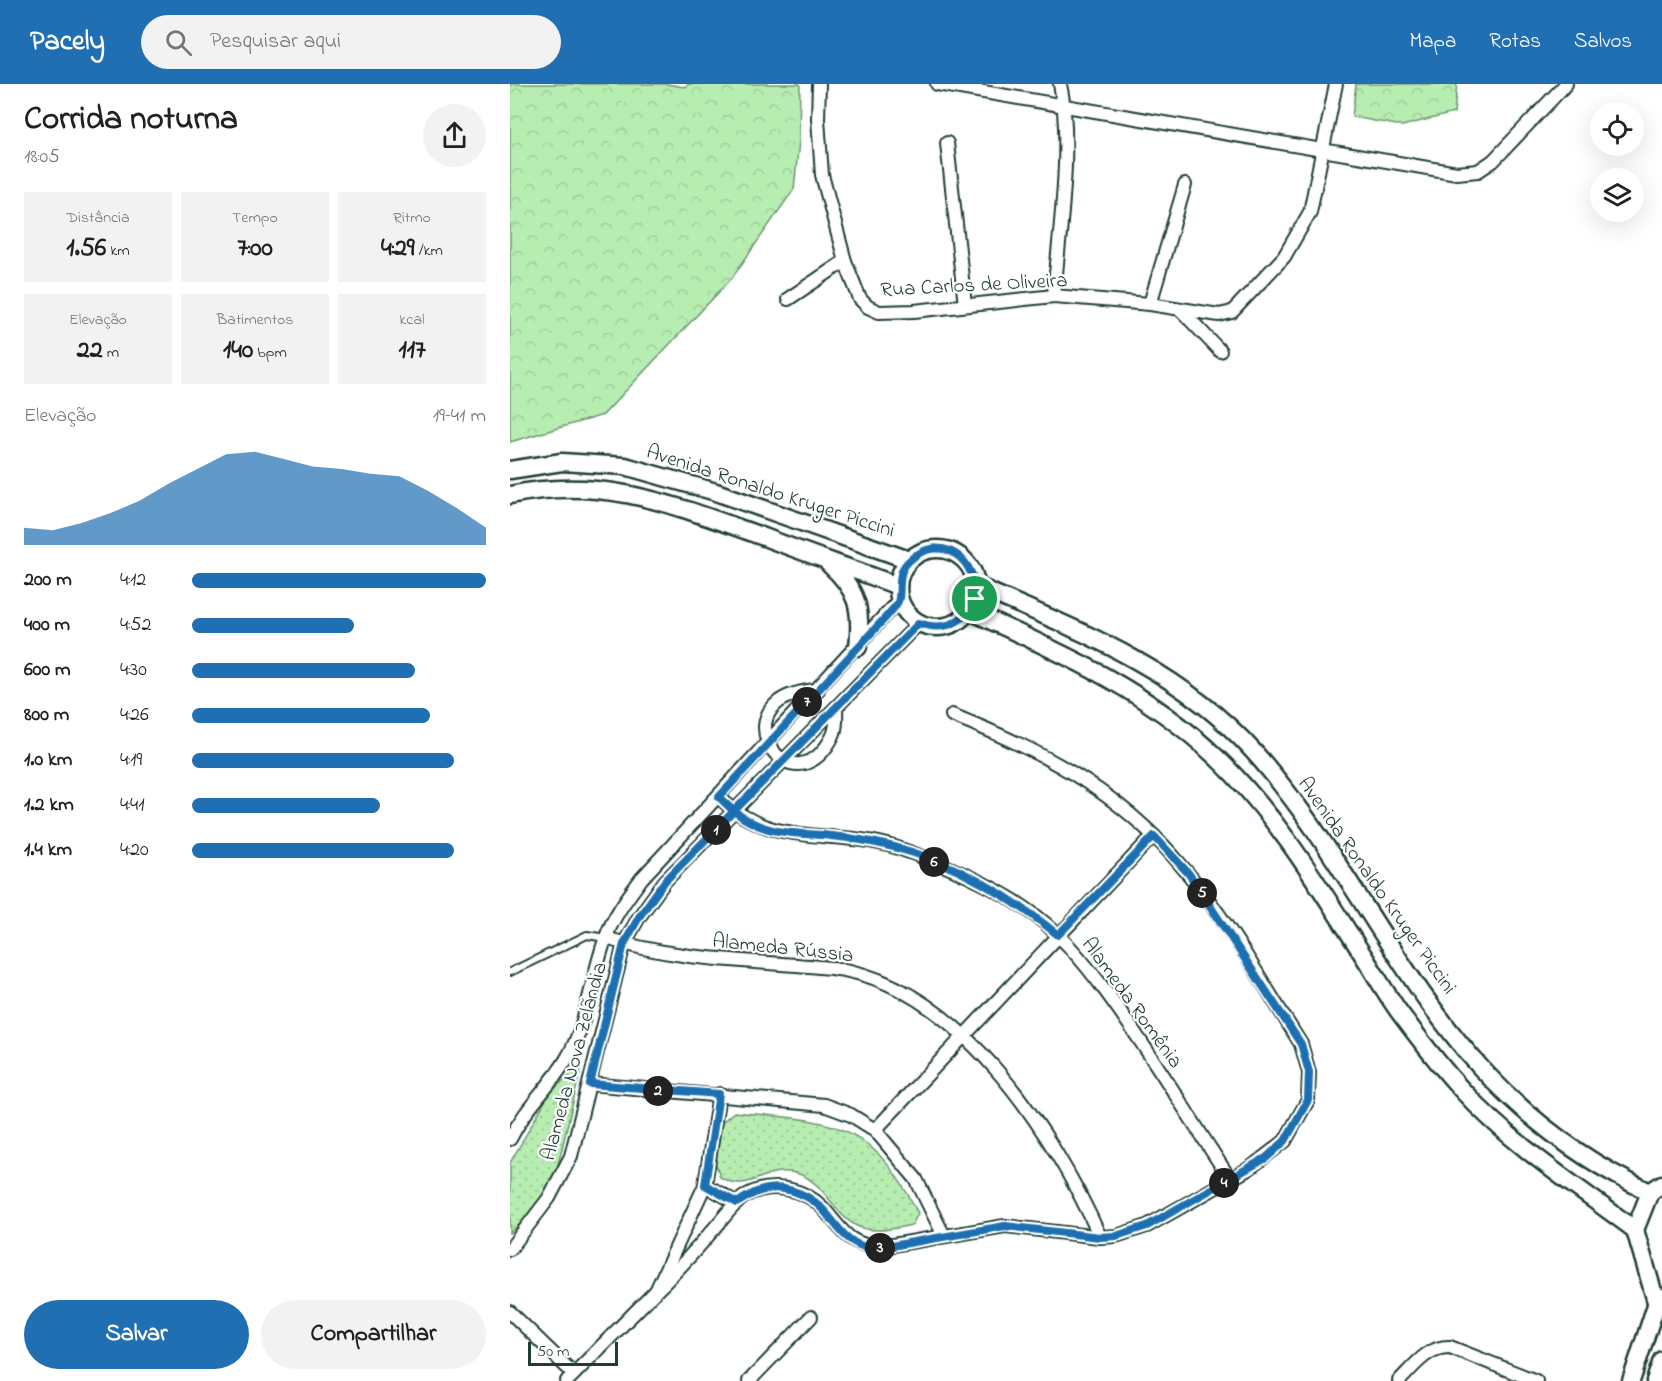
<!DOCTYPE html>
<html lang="pt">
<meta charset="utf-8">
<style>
:root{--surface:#fff;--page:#f2f2f2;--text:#202124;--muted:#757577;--accent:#1f6fb2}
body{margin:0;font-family:"Indie Flower",sans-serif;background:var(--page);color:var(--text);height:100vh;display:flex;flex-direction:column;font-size:22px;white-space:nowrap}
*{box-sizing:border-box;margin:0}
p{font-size:20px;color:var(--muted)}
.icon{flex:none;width:33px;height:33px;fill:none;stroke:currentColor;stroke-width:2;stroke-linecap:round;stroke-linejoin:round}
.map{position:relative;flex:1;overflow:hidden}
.sheet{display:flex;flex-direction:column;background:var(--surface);width:510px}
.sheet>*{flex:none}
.tools{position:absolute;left:1080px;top:18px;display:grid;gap:12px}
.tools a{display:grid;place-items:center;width:54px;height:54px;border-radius:50%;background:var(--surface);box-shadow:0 6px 24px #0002;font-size:30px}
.scale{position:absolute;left:18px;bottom:15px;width:90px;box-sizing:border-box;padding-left:6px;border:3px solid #1f3d34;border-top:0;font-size:16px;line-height:21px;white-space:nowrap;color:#1f3d34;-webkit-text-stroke:4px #fff;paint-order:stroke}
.pin{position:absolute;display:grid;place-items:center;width:51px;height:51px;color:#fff;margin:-26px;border:3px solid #fff;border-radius:50%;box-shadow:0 2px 6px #0007}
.km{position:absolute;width:30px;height:30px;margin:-15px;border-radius:50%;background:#222;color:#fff;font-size:16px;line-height:30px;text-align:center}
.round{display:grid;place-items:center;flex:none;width:63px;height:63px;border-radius:32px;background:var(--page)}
.headline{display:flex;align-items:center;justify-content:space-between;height:102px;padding:0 24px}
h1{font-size:33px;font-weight:700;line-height:45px}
.stats{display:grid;grid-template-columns:repeat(3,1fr);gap:9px;height:102px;padding:6px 24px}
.stats div{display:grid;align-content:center;border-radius:0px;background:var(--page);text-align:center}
.stats b{font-size:26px;font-weight:700}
.stats small{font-size:16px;font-weight:400}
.stats p{font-size:16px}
.chart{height:168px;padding:12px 24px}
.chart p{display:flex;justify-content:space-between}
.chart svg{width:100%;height:108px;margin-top:6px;fill:var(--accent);opacity:.7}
.action{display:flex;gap:12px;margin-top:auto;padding:12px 24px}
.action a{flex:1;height:69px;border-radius:36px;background:var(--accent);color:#fff;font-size:24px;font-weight:700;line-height:69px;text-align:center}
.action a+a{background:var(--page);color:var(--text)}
ul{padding:0 24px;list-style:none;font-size:20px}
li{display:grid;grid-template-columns:96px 72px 1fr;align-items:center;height:45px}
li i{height:15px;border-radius:8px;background:var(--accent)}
header{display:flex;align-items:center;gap:36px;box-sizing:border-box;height:84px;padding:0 30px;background:var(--accent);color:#fff}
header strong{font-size:28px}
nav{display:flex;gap:33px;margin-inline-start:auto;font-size:21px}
.search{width:420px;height:54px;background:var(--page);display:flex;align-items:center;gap:15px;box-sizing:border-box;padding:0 21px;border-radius:33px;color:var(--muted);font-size:22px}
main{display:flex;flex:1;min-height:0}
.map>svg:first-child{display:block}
</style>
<header>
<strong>Pacely</strong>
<div class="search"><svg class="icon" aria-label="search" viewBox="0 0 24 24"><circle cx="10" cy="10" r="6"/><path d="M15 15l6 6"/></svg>Pesquisar aqui</div>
<nav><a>Mapa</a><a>Rotas</a><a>Salvos</a></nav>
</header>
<main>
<section class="sheet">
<div class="headline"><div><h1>Corrida noturna</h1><p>18:05</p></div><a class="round"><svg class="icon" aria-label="share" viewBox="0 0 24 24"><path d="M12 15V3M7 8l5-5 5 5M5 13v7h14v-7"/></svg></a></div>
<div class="stats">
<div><p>Distância</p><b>1.56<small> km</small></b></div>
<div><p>Tempo</p><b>7:00</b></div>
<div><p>Ritmo</p><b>4:29<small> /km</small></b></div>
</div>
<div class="stats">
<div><p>Elevação</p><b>22<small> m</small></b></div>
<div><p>Batimentos</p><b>140<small> bpm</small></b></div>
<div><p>kcal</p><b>117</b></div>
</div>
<div class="chart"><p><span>Elevação</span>19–41 m</p>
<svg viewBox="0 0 160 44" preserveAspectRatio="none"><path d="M0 44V37L10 38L20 35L30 31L40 26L50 19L60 13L70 7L80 6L90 9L100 12L110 13L120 15L130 16L140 22L150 29L160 37V44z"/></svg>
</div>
<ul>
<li><b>200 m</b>4:12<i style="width:100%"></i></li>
<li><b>400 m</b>4:52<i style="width:55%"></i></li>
<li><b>600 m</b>4:30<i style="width:76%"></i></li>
<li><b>800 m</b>4:26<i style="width:81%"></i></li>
<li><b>1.0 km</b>4:19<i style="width:89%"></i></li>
<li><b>1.2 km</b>4:41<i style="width:64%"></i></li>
<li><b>1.4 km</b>4:20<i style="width:89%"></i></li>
</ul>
<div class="action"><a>Salvar</a><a>Compartilhar</a></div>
</section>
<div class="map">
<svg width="1152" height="1297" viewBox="0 0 1152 1297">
<defs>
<pattern id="forest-crowns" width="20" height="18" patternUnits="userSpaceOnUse" patternTransform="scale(1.5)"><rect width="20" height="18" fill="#b7edb0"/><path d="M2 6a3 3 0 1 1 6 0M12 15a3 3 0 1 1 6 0" fill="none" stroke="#9dcc98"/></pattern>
<pattern id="park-dots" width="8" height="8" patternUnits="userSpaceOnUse" patternTransform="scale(1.5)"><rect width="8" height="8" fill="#b7edb0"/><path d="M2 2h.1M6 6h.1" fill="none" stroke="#9dcc98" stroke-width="1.8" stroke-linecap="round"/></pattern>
</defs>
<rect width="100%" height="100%" fill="#fff"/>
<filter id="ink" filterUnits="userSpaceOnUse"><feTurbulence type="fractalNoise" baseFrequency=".0167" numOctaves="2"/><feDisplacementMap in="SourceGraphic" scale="12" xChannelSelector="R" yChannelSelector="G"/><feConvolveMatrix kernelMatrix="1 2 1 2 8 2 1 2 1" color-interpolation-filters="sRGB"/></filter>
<g filter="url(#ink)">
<g fill="url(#forest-crowns)" stroke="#6b9572" stroke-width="1.5">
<path d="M 0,0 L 157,0 L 174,3 L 179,0 L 290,0 L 289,57 L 284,105 L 222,194 L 93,331 L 0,358 Z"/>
<path d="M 846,0 L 947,0 L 944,29 L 892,42 L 842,33 Z"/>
</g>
<g fill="url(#park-dots)" stroke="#6b9572" stroke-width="1.5">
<path d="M 72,980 L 44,1098 L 25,1126 L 0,1149 L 0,1079 L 41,1007 Z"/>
<path d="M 224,1028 C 321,1038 359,1033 408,1129 L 402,1141 C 385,1144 364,1150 347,1142 C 324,1131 315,1099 289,1090 C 254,1079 241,1112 210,1093 L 206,1080 L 211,1039 Z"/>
</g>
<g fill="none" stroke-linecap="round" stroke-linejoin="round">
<g stroke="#1f3d34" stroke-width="10">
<path id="lane" d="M 0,888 L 77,851 L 96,854"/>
</g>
<g stroke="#1f3d34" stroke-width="16">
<g id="street">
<path d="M 309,0 L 308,35 L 312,91 L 335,177 L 350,215 L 358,223 L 369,228 L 404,227 L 544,212 L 640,220 L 709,231 L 722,228 L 774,173 L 800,128 L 826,0"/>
<path d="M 427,0 L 947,89 L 968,87 L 983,77 L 1056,0"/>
<path d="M 437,59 L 455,221"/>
<path d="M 544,212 C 549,150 563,59 550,0"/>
<path d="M 278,215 L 335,177"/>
<path d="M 640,220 L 675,101"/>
<path d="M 670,225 L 710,267"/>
<path d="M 308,606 C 210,612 270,716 313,667 C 325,652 327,645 326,625"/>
<path d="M 209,713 C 261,766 323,743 388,764 C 431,779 477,798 515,824 C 548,846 574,878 597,909 C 641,969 679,1033 720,1095"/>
<path d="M 96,854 C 169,878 245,876 321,884 C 446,898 543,1047 590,1153"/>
<path d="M 80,1000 L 314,1021 L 341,1031 L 365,1046 L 406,1095 L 434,1152"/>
<path d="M 365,1046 L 643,752"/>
<path d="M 0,1055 C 16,1023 39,1004 56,976 C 78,940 81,893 96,853 C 104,831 118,813 132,794 L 389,516"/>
<path d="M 195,1101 L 227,1119"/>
<path d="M 0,1165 L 39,1114 L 61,1072 L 114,860 L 129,833 L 155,797 L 409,539"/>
<path d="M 146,1207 C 166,1188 184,1168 202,1147 C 214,1134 225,1116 241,1109 C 265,1098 296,1106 313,1124 C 333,1147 339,1162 371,1163 L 495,1142 L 590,1153 L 606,1152 L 637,1142 L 740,1084 L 775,1057 L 798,1016 L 799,988 L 791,960 C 746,889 704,811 644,752 C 586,695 515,660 442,631"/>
<path d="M 0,1228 L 64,1290"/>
<path d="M 57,1297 L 146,1207 L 195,1101 L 209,1010"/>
<path d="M 239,1297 L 301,1233"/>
<path d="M 889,1297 C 904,1282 918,1262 940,1263 L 1026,1297"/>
</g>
</g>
<g stroke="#1f3d34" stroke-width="21">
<g id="secondary">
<path d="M 0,386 L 52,378 L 115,382 L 206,408 L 399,476"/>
<path d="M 0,411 C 95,391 166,422 254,453 C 298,470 343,485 388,502"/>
<circle cx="427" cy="504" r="39"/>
<path d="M 319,480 C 348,506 352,525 348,563"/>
<path d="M 466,502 C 566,545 670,585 744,668 C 831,765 885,890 972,985 C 1019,1036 1077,1079 1140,1108 L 1152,1100"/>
<path d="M 460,527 C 549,568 634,604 706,673 C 766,730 809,802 853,871 C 867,893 880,917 896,937 C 914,961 932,984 952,1006 C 1002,1061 1066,1102 1125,1146"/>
<path d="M 1140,1108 L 1125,1146 L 1147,1221"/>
<path d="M 1121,1297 L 1149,1212"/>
<path d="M 1145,1297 L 1152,1276"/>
</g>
</g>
<use href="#lane" stroke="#fff" stroke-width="6"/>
<use href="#street" stroke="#fff" stroke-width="12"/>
<use href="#secondary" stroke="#fff" stroke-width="16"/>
</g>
</g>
<g fill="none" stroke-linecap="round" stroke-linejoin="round" filter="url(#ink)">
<g stroke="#fff" stroke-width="12">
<path id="route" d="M 465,515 C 454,539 435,548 409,539 L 155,797 L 129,833 L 114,860 L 80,1000 L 209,1010 L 195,1101 L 227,1119 C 242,1109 256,1102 274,1105 C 321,1113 321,1151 352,1162 C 357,1164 365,1163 370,1164 L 495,1142 L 590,1153 L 606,1152 L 637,1142 L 756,1074 L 775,1057 L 798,1016 L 799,988 L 791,960 L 679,790 L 644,752 L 548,851 C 502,813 443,778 384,763 C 364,758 342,754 321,752 C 295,749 265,751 241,738 C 228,732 219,723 209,713 L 376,533 C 380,528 389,520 389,514 C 391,499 387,487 400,476 C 432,447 469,477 465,515"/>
</g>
<use href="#route" stroke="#1f6fb2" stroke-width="8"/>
</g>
<g text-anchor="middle" stroke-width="4.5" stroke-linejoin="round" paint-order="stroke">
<g font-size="21" fill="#1f3d34" stroke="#fff">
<text transform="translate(464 200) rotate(-3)" y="7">Rua Carlos de Oliveira</text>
<text transform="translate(261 406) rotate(18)" y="7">Avenida Ronaldo Kruger Piccini</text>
<text transform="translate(868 801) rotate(55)" y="7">Avenida Ronaldo Kruger Piccini</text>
<text transform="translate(273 863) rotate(6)" y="7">Alameda Rússia</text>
<text transform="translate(623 918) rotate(54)" y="7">Alameda Romênia</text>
<text transform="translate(63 977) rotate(-75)" y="7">Alameda Nova Zelãndia</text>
</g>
</g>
</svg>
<div class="tools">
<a><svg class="icon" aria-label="locate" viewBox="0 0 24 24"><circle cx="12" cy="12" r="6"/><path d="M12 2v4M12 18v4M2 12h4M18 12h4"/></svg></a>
<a><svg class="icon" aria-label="layers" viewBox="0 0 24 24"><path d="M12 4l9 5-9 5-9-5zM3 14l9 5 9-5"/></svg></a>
</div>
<div class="scale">50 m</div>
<div class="pin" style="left:465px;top:515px;background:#1e9e55"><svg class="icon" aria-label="arrive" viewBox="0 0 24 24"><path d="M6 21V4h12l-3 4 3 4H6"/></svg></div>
<b class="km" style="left:206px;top:746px">1</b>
<b class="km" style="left:148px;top:1007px">2</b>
<b class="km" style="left:370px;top:1164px">3</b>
<b class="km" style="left:714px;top:1099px">4</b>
<b class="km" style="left:692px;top:809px">5</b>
<b class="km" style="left:424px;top:778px">6</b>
<b class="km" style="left:297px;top:618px">7</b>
</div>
</main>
